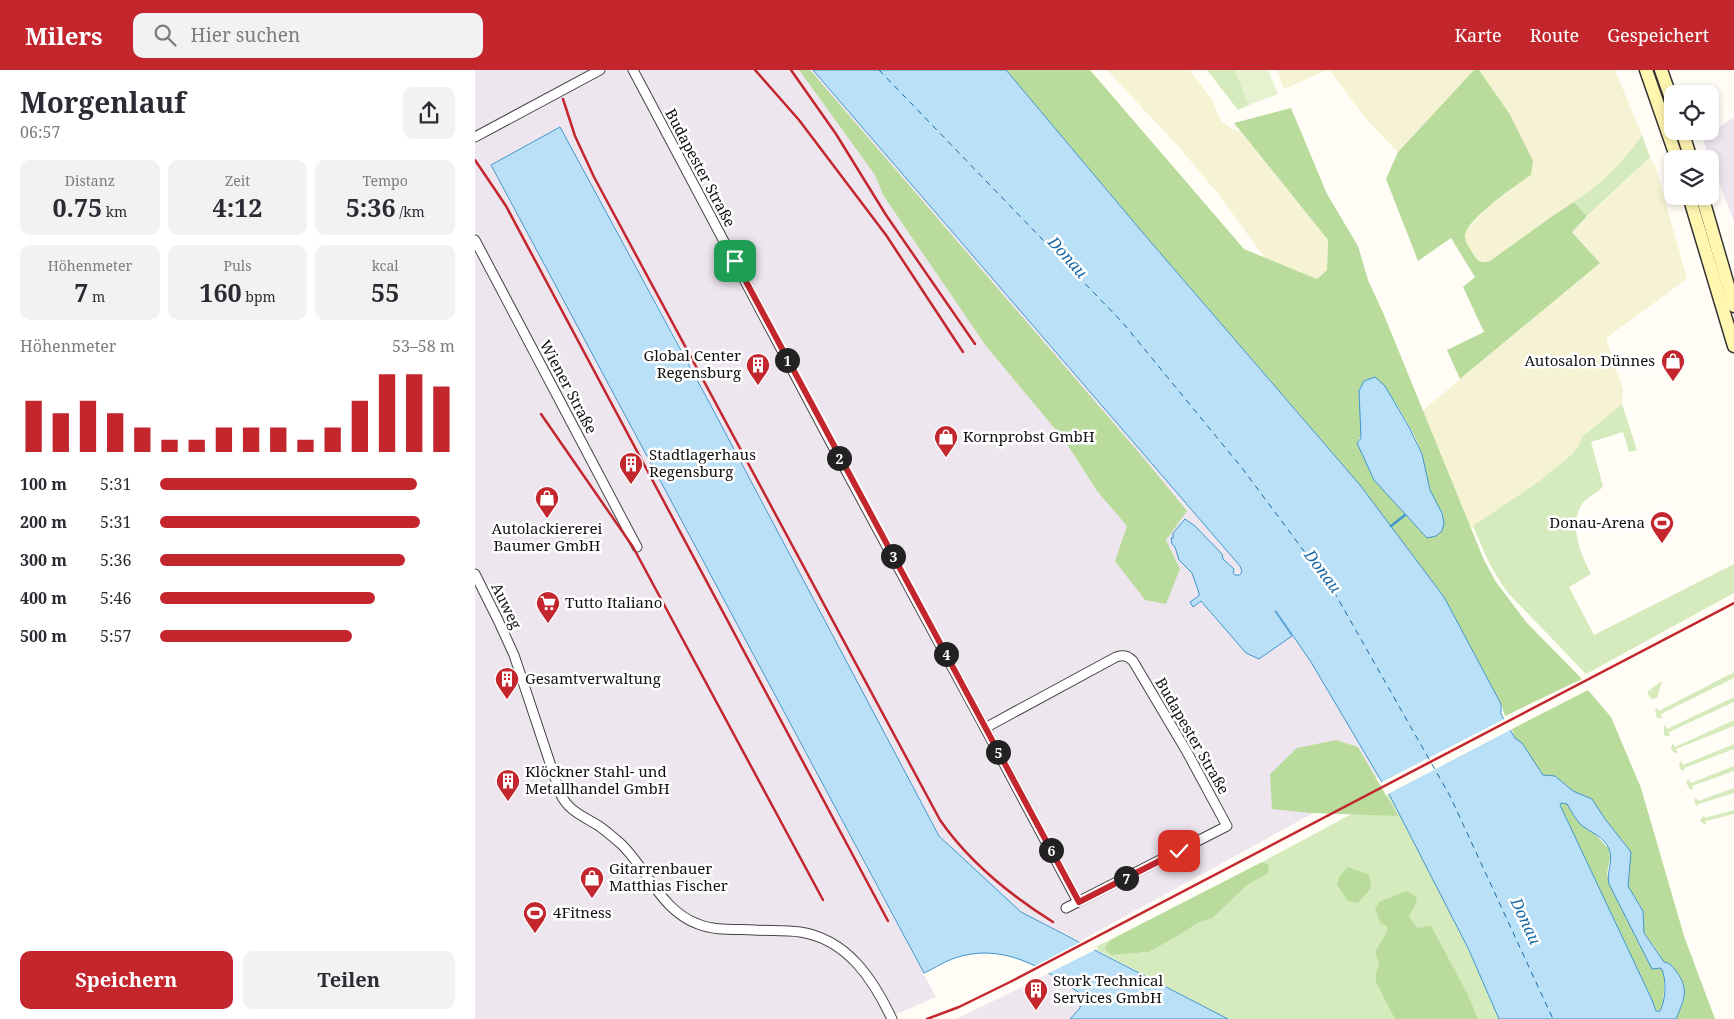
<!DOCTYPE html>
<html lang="de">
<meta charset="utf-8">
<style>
:root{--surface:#fff;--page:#f2f2f3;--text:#2b2b33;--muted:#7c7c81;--accent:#c4262e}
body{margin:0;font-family:"Noto Serif",serif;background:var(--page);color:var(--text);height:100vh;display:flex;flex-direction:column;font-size:19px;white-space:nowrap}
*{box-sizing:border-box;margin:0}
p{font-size:16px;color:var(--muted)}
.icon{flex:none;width:28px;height:28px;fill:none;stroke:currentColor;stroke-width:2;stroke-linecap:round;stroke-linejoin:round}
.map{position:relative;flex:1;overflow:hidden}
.sheet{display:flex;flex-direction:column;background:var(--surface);width:475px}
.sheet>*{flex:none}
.fabs{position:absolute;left:1189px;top:15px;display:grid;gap:10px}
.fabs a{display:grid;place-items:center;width:55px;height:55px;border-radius:10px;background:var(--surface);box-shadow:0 2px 8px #0003;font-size:25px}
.pin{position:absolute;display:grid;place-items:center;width:42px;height:42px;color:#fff;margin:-21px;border-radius:10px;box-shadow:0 2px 8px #0006}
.km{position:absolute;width:25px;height:25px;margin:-12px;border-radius:50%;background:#222;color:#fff;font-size:14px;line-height:25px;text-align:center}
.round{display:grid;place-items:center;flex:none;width:52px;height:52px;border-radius:10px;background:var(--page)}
.head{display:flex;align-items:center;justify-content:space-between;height:85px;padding:0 20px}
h1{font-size:28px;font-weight:700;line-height:38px}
.metrics{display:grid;grid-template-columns:repeat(3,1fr);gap:8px;height:85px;padding:5px 20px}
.metrics div{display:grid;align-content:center;border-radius:10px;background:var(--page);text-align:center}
.metrics b{font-size:25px;font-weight:700}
.metrics small{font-size:14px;font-weight:400}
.metrics p{font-size:14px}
.chart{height:140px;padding:10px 20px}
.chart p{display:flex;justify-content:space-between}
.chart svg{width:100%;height:90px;margin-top:5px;stroke:var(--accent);stroke-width:6}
.cta{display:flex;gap:10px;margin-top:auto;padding:10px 20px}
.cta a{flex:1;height:58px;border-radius:10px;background:var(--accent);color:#fff;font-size:20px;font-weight:700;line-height:58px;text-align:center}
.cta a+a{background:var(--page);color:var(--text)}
ul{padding:0 20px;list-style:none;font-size:16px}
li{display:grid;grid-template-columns:80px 60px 1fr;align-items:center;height:38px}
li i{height:12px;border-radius:6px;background:var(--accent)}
header{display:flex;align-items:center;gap:30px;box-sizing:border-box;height:70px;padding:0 25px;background:var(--accent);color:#fff}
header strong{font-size:24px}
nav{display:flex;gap:28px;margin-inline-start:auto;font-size:18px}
.search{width:350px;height:45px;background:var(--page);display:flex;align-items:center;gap:12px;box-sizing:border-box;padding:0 18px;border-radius:10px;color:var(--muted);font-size:19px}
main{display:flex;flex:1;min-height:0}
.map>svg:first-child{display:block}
</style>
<header>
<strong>Milers</strong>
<div class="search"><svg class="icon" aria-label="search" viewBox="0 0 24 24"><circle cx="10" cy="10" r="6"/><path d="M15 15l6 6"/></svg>Hier suchen</div>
<nav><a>Karte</a><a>Route</a><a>Gespeichert</a></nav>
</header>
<main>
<section class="sheet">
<div class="head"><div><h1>Morgenlauf</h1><p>06:57</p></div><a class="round"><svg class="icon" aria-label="share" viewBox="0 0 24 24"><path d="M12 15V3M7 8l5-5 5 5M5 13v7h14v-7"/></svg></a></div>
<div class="metrics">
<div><p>Distanz</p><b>0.75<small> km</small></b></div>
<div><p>Zeit</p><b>4:12</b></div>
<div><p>Tempo</p><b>5:36<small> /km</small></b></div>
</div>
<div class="metrics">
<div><p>Höhenmeter</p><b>7<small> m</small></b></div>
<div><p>Puls</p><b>160<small> bpm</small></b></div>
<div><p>kcal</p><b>55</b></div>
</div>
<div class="chart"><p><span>Höhenmeter</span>53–58 m</p>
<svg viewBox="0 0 160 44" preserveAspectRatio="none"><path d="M5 44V19M15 44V25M25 44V19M35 44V25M45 44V32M55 44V38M65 44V38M75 44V32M85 44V32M95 44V32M105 44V38M115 44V32M125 44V19M135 44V6M145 44V6M155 44V12"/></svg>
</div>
<ul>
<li><b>100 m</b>5:31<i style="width:87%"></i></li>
<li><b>200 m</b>5:31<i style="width:88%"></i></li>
<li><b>300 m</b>5:36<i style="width:83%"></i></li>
<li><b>400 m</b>5:46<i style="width:73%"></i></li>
<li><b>500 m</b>5:57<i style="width:65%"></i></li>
</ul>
<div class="cta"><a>Speichern</a><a>Teilen</a></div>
</section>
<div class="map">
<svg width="1259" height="949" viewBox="0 0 1259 949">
<rect width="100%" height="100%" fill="#fffdf5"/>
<g fill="#eee6ef">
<path d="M 0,0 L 338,0 L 765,496 L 767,501 L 762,506 L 758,503 L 759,499 L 748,489 L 700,477 L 704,490 L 717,503 L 725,524 L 719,537 L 726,531 L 771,583 L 801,540 L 836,592 L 904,707 L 605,871 L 546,842 L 464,766 L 200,267 L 85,58 L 212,461 L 461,927 L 411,949 L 0,949 Z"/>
<path d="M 1259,47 L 1259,151 L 1227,68 Z"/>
<path d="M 575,903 L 606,924 L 605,938 L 595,949 L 481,949 Z"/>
</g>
<g fill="#f6f3d4">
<path d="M 632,0 L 715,0 L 737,30 L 746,51 L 757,59 L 765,61 L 853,170 L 852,201 L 842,209 L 790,188 L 740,120 L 701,74 Z"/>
<path d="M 802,0 L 852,0 L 809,19 Z"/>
<path d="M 854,0 L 999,0 L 923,82 L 892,50 Z"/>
<path d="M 1004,0 L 1140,0 L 1167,65 L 1139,101 L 1114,123 L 1076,147 L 1015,191 L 1007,193 L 1001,190 L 990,170 L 990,163 L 1009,140 L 1056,105 L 1034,43 Z"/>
<path d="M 1175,87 L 1181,98 L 1212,209 L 1131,268 L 1148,320 L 1147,334 L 1108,366 L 1103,377 L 1096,385 L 1066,410 L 996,458 L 947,341 L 1125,193 L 1097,161 Z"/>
</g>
<g fill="#d5ebbd">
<path d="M 732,0 L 760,0 L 774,35 L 763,40 Z"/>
<path d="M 1177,0 L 1183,0 L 1197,42 L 1197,60 Z"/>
<path d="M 1167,65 L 1175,87 L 1112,146 L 1099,132 C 1127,114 1148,92 1167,65 Z"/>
<path d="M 1147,334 L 1162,380 L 1154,382 L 1148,362 L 1116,372 L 1128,416 C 1123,424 1112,426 1107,434 C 1093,455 1106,485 1116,504 L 1094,517 L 1119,565 L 1259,494 L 1259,523 L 1111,604 L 1033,523 C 1017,502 1008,480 998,456 L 1066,410 L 1096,385 L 1103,377 L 1108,366 Z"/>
<path d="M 1259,602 L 1259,608 L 1186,644 L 1187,648 L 1182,648 L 1180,640 L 1182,638 L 1184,641 Z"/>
<path d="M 1187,611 L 1182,628 L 1176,629 L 1173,624 L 1173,621 Z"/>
<path d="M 1259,627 L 1259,632 L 1194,662 L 1195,666 L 1190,666 L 1189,664 L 1189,656 L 1190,655 L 1192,659 Z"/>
<path d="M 1259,650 L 1259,656 L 1201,679 L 1203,684 L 1198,682 L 1196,678 L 1198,673 L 1200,677 Z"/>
<path d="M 1259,674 L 1259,679 L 1209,698 L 1210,701 L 1205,699 L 1204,694 L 1206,691 L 1208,695 Z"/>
<path d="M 1259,696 L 1259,701 L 1217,716 L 1218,719 L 1216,720 L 1211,713 L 1213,709 L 1216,713 Z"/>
<path d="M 1259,718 L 1259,723 L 1223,734 L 1223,737 L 1219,732 L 1221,727 L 1223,731 Z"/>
<path d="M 914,724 L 994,880 L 1024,949 L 753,949 L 618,878 L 635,870 L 631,875 L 637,885 L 674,882 L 708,863 L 722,853 L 738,848 L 771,816 L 792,803 L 794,795 L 787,792 Z"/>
<path d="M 1259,740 L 1259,744 L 1231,751 L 1231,755 L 1225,751 L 1229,745 L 1230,748 Z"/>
</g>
<g fill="#b9dc9c" fill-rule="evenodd">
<path d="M 324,0 L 335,0 L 672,392 L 712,441 L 691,470 L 705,499 L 691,534 L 670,530 L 640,491 L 652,456 L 622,421 L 590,371 L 511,276 L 408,125 L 400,105 Z"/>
<path d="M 531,0 L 615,0 L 769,179 L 842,209 L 852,200 L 853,170 L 759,53 L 816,38 L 852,124 L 883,176 L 893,210 L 909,245 L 1009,490 L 1021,512 L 1052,553 L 1107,609 L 1030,646 L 1026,634 L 969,527 L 885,415 L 668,163 ZM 910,316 C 923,338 939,360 947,384 C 950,395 951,407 954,418 C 959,434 971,443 967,461 L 882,373 Z"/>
<path d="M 999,0 L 1004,0 L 1034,43 L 1058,91 L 1056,105 C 1041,116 994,147 990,165 C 989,171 994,177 997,182 C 1002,191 1005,194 1015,191 L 1076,147 L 1099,132 L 1112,146 L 1097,162 L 1125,193 L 985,309 L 972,280 L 1009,262 L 988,217 L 1000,207 L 976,168 L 943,191 L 911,109 L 923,82 Z"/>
<path d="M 1113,620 L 1136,647 L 1166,718 L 1209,866 L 1240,949 L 1201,949 L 1210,925 L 1178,875 L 1169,863 L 1168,841 L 1153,816 L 1156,782 L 1130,749 L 1117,729 L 1098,721 L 1080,706 L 1068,705 L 1047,673 L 1040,668 L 1037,659 Z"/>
<path d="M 861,670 L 883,677 L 923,746 L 837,743 L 797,739 L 795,704 L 822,678 Z"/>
<path d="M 1088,732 L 1092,734 L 1106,754 L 1117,761 L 1134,779 L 1135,788 L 1132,804 L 1190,904 L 1188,933 L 1185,941 L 1179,939 L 1177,930 L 1085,735 Z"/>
<path d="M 787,792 L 794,795 L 793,803 L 771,816 L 738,848 L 722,853 L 708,863 L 674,882 L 637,885 L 630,879 L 631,875 L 635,870 Z"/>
<path d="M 873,797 L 894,805 L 896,818 L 883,833 L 873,831 L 862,815 L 864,807 Z"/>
<path d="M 931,821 L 940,826 L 942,831 L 934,847 L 942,858 L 956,856 L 992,923 L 1003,949 L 920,949 L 901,912 L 901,904 L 904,893 L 900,882 L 913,860 L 911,855 L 906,854 L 900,839 L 904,832 Z"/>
</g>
<path fill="#e6f2cf" d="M 760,0 L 793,0 L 803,24 L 774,35 Z"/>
<g fill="#b9e0f7" stroke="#3f96cf" fill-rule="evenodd">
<path d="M 338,0 L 531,0 L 668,163 L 885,415 L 969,527 L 1026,634 L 1026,644 L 1040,668 L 1047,673 L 1068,705 L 1080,706 L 1098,721 L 1117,729 L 1130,749 L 1156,782 L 1153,816 L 1168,841 L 1169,863 L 1189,892 C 1195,893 1197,896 1201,901 C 1215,920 1209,929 1201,949 L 1024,949 L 994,880 L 914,724 L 836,592 L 801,541 L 800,541 L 817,566 L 784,589 L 771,583 L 726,531 L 718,537 L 715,532 L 724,526 L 724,523 L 717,503 L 704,490 L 700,477 L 697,474 L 696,468 L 698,468 L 698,463 L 710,449 L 720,456 L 747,484 L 748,489 L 759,499 L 758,503 L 760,505 L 765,505 L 767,501 L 765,496 ZM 1086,733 L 1092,734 C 1096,741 1100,748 1105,754 C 1114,762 1130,767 1134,779 C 1139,790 1131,803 1134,814 L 1177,899 L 1186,898 C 1192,908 1191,930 1185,941 L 1181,941 L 1177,930 L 1085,735 Z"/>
<path d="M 85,57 L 234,332 L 464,766 L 546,842 L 753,949 L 595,949 L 605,938 L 606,924 C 567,897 526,871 477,889 C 467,893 458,899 449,903 L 16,95 Z"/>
<path d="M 900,307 L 910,316 L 934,357 L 947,384 L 955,420 L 967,443 L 969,453 L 967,461 L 961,466 L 952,468 L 899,410 L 882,373 L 886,368 L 884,321 L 889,311 Z"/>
</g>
<g fill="#fffdf5">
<path d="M 1031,648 L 1037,659 L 911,725 L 905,713 Z"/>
<path d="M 609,870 L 624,878 L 572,904 L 558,897 Z"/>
</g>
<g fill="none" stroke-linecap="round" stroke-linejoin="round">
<path stroke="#3f96cf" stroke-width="2.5" d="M 916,456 L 930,445"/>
<path stroke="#1768a6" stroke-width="1" stroke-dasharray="6 5" stroke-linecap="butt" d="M 404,0 L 648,253 L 767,398 L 858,520 L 975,726 L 1078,949"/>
<g stroke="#444" stroke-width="11">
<g id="street">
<path d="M 158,0 L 356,373 L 510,658 L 641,587 C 648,585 652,585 658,591 L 712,682 L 752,756 L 591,838"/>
<path d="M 0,67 L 125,0"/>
<path d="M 0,170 L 162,477"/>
<path d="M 0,504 L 23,550 L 39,585 L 85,723 C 93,741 108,746 124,756 C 131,761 138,767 145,773 C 172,798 186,841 223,854 C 240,861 261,859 279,860 C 294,861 310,860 325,862 C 372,869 398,909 417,949"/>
<path d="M 510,658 L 603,832"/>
</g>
</g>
<g stroke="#333" stroke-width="15">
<g id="secondary">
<path d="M 1171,0 L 1202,89"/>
<path d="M 1186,0 L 1198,34"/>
<path d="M 1207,61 L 1216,89"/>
<path d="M 1214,126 L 1259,276"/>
<path d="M 1227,126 L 1259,236"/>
</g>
</g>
<use href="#street" stroke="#fff" stroke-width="9"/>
<use href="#secondary" stroke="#fff6b0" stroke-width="12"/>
<g stroke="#c4262e" stroke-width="2.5">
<path d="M 280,0 L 324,50 L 411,165 L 488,282"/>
<path d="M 316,0 L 361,64 L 411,145 L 500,274"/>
<path d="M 88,29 L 100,66 L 119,107 L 465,750 C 494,792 535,825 578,852"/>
<path d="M 0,90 L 31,136 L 413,851"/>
<path d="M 66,344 L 158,477 L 348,830"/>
<path d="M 452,949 L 484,937 L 535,912 L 1259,533"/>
</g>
</g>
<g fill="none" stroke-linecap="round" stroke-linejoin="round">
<g stroke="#fff" stroke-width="10">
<path id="route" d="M 260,191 L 604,832 L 704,781"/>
</g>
<use href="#route" stroke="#c4262e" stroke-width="6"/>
</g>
<defs>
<g id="shop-pin" transform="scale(1.25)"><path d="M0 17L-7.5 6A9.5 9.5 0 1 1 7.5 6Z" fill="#c4262e" stroke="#fff"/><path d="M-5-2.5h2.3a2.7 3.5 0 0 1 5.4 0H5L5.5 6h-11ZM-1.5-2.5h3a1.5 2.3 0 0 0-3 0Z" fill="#fff"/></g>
<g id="building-pin" transform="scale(1.25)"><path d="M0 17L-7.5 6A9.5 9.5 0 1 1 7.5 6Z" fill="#c4262e" stroke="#fff"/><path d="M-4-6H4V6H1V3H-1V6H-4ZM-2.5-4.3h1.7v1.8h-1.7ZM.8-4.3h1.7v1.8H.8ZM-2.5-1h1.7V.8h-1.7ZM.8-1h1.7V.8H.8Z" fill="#fff"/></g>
<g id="stadium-pin" transform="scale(1.25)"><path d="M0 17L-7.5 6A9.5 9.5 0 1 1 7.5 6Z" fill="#c4262e" stroke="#fff"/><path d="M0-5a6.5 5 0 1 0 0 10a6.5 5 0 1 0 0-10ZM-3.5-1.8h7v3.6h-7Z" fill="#fff"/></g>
<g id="supermarket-pin" transform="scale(1.25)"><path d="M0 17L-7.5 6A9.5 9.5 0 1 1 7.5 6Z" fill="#c4262e" stroke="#fff"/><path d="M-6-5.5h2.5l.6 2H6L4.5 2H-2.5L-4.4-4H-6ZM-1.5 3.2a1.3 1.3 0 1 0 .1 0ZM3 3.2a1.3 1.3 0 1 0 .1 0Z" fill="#fff"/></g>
</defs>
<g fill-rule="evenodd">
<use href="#shop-pin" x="1198" y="291"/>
<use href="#building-pin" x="283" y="295"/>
<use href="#shop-pin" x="471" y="367"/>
<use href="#building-pin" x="156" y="394"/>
<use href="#shop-pin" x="72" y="428"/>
<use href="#stadium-pin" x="1187" y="453"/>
<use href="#supermarket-pin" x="73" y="533"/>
<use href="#building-pin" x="32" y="609"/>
<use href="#building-pin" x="33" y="711"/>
<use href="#shop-pin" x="117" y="808"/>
<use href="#stadium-pin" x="60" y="843"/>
<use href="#building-pin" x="561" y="920"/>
</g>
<g text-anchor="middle" stroke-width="5" stroke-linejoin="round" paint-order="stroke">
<g font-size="15" fill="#111" stroke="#fff">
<text transform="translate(225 98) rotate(62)" y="5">Budapester Straße</text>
<text transform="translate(93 317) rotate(62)" y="5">Wiener Straße</text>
<text transform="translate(31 536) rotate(64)" y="5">Auweg</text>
<text transform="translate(717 666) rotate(60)" y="5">Budapester Straße</text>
</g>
<g font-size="15" fill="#111" stroke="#fff" text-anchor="start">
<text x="266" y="291" text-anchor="end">Global Center<tspan x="266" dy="17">Regensburg</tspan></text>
<text x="1180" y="296" text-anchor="end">Autosalon Dünnes</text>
<text x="488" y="372">Kornprobst GmbH</text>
<text x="174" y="390">Stadtlagerhaus<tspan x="174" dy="17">Regensburg</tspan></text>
<text x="1170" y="458" text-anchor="end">Donau-Arena</text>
<text x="72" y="464" text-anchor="middle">Autolackiererei<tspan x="72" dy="17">Baumer GmbH</tspan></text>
<text x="90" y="538">Tutto Italiano</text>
<text x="50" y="614">Gesamtverwaltung</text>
<text x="50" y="707">Klöckner Stahl- und<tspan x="50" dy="17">Metallhandel GmbH</tspan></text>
<text x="134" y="804">Gitarrenbauer<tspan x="134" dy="17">Matthias Fischer</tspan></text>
<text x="78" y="848">4Fitness</text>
<text x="578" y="916">Stork Technical<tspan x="578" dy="17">Services GmbH</tspan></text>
</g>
<g font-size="16" font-style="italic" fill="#1768a6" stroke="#fff">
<text transform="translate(593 187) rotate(48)" y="6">Donau</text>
<text transform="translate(848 501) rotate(53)" y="6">Donau</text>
<text transform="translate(1051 851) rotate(65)" y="6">Donau</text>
</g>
</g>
</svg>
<div class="fabs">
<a><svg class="icon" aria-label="locate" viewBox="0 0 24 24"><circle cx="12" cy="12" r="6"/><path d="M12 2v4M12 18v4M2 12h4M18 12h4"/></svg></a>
<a><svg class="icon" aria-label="layers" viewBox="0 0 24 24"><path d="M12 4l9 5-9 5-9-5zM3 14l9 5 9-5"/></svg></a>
</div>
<div class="pin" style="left:260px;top:191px;background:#1e9e55"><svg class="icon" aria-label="arrive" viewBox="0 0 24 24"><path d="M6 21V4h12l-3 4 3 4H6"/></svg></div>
<div class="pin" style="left:704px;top:781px;background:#d93025"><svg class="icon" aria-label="check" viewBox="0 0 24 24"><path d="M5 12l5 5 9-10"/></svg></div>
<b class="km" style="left:312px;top:290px">1</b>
<b class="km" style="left:364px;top:388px">2</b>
<b class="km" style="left:418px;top:486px">3</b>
<b class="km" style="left:471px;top:584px">4</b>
<b class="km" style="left:523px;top:682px">5</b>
<b class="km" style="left:576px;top:780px">6</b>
<b class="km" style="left:651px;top:808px">7</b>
</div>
</main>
